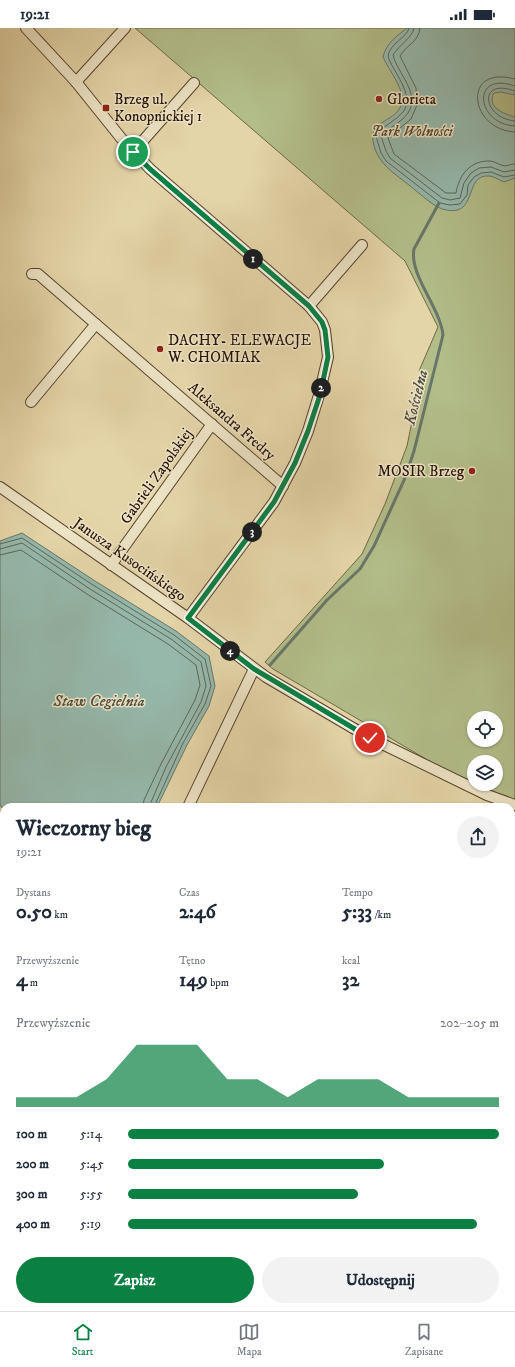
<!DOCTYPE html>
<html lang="pl">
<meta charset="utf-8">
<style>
:root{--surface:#fff;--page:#f2f2f3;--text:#1f2937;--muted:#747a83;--line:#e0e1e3;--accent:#0b8043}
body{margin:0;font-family:"IM FELL DW Pica",serif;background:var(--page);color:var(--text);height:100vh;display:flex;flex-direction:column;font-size:15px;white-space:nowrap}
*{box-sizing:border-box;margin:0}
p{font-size:13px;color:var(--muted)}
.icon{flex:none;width:22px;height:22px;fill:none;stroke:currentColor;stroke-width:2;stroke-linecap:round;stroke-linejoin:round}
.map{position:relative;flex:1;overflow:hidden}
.sheet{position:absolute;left:0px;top:775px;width:515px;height:508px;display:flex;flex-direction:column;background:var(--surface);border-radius:12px 12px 0 0;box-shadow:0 1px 3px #0004}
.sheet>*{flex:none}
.tools{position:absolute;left:467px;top:683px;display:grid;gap:8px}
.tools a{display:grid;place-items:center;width:36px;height:36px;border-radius:50%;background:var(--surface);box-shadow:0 1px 3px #0004;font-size:20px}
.pin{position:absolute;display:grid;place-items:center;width:34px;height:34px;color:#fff;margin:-17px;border:2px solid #fff;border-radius:50%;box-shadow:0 1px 4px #0007}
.km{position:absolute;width:20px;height:20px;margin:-10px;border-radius:50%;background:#222;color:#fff;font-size:11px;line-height:20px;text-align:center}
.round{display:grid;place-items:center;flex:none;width:42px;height:42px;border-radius:21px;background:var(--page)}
.overview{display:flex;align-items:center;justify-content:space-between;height:68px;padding:0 16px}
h1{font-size:22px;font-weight:800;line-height:30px}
.figures{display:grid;grid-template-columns:repeat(3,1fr);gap:6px;height:68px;padding:4px 16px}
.figures div{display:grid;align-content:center}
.figures b{font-size:20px;font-weight:800}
.figures small{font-size:11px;font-weight:400}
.figures p{font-size:11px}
.chart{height:112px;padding:8px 16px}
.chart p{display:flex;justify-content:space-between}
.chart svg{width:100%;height:72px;margin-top:4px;fill:var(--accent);opacity:.7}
.action{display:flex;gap:8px;margin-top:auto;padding:8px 16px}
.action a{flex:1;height:46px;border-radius:24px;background:var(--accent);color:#fff;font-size:16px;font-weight:800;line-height:46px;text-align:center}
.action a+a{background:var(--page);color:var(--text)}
ul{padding:0 16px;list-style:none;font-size:13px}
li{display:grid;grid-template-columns:64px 48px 1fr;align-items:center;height:30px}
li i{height:10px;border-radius:5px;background:var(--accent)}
.status{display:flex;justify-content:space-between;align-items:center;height:28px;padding:0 20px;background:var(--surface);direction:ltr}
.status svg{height:11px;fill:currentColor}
.menu{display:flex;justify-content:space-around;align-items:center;height:56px;border-top:1px solid var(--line);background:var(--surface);font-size:11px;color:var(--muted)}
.menu a{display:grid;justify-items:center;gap:2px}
.menu .on{color:var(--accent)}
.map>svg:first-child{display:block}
</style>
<div class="status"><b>19:21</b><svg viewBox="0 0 49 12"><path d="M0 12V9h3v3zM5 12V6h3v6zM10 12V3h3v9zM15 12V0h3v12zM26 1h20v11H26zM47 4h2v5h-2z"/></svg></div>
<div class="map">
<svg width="515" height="1283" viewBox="0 0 515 1283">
<rect width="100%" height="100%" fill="#e4d5a8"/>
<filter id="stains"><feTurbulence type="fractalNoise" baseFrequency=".005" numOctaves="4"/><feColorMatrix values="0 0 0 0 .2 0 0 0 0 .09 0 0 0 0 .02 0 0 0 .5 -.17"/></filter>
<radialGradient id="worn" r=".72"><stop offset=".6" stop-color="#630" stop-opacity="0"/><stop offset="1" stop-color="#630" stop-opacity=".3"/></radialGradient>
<g fill="#b2bd89" stroke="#6c6847" fill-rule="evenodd">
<path d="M 135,0 L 515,0 L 515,777 L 487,767 L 273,641 L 265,634 L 362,526 L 385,476 L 407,418 L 422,344 L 419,343 L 438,299 L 405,233 ZM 474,690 L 496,690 L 496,712 L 474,712 ZM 474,734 L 496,734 L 496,756 L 474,756 Z"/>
<path d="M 4,969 L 4,1075 L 0,1084 L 0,970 Z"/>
</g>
<g fill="#95b8ab" stroke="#697669">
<path d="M 407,0 L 515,0 L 515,67 L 501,64 L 494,65 C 486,79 504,86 515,89 L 515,150 L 504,154 C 499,152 495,149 490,148 C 462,145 480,192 442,181 C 431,177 415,161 405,154 C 391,143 379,135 374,118 C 366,90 400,95 402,73 C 403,58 389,43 383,29 C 386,15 397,8 407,0 Z"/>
<path d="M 22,505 L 95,553 L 176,603 L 209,628 L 215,658 L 209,678 L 187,717 L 157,779 L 4,779 L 4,781 L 0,778 L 0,513 Z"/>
</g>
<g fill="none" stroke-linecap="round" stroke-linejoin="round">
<g stroke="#5e6558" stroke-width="1">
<path d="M 409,0 C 407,10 390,15 388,28 C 392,43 416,67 403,84 C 396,92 386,97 378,104 L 376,108 L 381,125 L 386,133 L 440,175 L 450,177 L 460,176 L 467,167 L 468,157 L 474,149 L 481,145 L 491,144 L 504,149 L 515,147"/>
<path d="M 414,0 C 413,9 399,17 393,27 C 397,45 421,65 408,85 C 401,95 389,99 381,108 L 386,123 L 390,130 L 442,170 L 450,172 L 460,170 L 464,155 L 471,145 L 479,140 L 491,139 L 504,144 L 515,142"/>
<path d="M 420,0 C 419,14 406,17 400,28 L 416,60 L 417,77 L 411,91 L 388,110 L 394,126 L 446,165 L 456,165 C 459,147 470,132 491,133 C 496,134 501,138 506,138 C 509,137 512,136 515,136"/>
<path d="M 515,51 C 461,36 469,102 515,104"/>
<path d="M 515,58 C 471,42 475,96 515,98"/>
<path d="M 515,63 C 477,49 482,90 515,93"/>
<path d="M 0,516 L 22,510 L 93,557 L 174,607 L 205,631 L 211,658 L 205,676 L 183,715 L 154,779"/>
<path d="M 0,521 L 22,515 L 90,561 L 171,611 L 201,634 L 206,658 L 201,674 L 166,739 L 149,779"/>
<path d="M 0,527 L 21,522 L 87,566 L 168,616 L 196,637 L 200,657 L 195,672 L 161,736 L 144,772 L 143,779"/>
</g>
<g stroke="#697669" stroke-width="3">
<path d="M 270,637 L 327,572 L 360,541 L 374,518 L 405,450 L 414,423 L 443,307 C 440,279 409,247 414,221 L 439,175"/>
<path d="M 0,966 L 4,965"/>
</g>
<g stroke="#56432e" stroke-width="12">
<g id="street">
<path d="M 26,0 L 76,54 L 121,110 L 150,141 L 309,278 L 322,294 L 325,302 L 328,329 L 319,367 L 308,403 L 295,435 L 274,474 L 188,590"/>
<path d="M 76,54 L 125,0"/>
<path d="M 133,124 L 194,55"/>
<path d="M 32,246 L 38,246 L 283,458"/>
<path d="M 309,278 L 362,217"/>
<path d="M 31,374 L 96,296"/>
<path d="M 0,459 L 188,590 L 266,649 L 370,710 L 487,767 L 515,777"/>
<path d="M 111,537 L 212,396"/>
<path d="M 188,779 L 254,641"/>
<path d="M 0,1110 L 4,1112"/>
<path d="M 511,1241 L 515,1217"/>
<path d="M 183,1283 L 184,1279"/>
<path d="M 239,1283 L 240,1279"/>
<path d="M 504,1283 L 505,1279"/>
</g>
</g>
<g stroke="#261205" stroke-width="16">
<path id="secondary" d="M 120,1283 L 120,1279"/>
</g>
<g stroke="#261205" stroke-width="17">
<g id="primary">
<path d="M 0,822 L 4,825"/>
<path d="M 511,1089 L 515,1090"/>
</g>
</g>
<use href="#street" stroke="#ede4c6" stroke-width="10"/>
<use href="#secondary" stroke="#ede4c6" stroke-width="14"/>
<use href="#primary" stroke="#e2ba74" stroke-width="15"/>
</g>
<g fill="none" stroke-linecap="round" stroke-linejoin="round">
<g stroke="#fff" stroke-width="8">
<path id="route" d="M 133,124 L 150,141 L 309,278 L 322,294 L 325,302 L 328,329 L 320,367 L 308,403 L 295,435 L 274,474 L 188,590 L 254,641 L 370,710"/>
</g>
<use href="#route" stroke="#0b8043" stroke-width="5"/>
</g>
<g fill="#8f2418" stroke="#ede4c6" stroke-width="1.5">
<circle cx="379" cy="71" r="4"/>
<rect x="102" y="76" width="8" height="8" rx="2"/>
<circle cx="160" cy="321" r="4"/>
<circle cx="472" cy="443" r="4"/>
</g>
<g text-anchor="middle" stroke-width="3" stroke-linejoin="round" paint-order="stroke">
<g font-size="15" fill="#261205" stroke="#ede4c6" text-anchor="start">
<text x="114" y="76">Brzeg ul.<tspan x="114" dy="17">Konopnickiej 1</tspan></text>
<text x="387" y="76">Glorieta</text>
<text x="168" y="317">DACHY- ELEWACJE<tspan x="168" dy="17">W. CHOMIAK</tspan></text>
<text x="464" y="448" text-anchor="end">MOSIR Brzeg</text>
</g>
<g font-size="15" font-style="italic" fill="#50452d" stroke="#ede4c6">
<text x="412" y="108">Park Wolności</text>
</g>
<g font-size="15" fill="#261205" stroke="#ede4c6">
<text transform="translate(232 393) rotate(41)" y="5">Aleksandra Fredry</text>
<text transform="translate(156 448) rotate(-55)" y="5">Gabrieli Zapolskiej</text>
<text transform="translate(130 531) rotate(35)" y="5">Janusza Kusocińskiego</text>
</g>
<g font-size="16" font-style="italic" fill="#4d4c3f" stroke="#ede4c6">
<text transform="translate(415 369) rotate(-76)" y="6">Kościelna</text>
<text x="99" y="678">Staw Cegielnia</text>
</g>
</g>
<rect width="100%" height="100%" filter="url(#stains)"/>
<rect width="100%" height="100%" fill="url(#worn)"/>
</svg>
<div class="tools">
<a><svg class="icon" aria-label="locate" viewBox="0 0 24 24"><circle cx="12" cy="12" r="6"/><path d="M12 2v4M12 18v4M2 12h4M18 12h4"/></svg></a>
<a><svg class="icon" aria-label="layers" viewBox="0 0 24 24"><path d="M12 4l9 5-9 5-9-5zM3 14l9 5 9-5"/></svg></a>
</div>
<div class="pin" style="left:133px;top:124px;background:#1e9e55"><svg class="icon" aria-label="arrive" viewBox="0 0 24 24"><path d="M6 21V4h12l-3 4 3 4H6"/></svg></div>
<div class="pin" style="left:370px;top:710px;background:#d93025"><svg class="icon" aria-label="check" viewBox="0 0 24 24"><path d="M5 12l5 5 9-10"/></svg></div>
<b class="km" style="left:253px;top:231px">1</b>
<b class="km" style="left:321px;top:360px">2</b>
<b class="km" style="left:252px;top:504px">3</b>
<b class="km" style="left:230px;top:623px">4</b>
<section class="sheet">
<div class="overview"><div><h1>Wieczorny bieg</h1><p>19:21</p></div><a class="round"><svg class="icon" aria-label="share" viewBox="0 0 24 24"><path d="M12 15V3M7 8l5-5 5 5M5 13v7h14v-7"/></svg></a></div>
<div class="figures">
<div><p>Dystans</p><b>0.50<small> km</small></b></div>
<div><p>Czas</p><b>2:46</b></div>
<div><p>Tempo</p><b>5:33<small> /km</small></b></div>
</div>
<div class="figures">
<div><p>Przewyższenie</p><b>4<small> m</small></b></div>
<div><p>Tętno</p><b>149<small> bpm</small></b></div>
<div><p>kcal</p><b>32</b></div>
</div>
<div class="chart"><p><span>Przewyższenie</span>202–205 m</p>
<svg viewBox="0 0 160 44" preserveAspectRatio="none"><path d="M0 44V38L10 38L20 38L30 27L40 6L50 6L60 6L70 27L80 27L90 38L100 27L110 27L120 27L130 38L140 38L150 38L160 38V44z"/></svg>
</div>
<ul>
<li><b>100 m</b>5:14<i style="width:100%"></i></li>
<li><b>200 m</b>5:45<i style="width:69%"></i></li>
<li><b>300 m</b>5:55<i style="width:62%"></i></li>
<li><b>400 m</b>5:19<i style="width:94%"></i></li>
</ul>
<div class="action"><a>Zapisz</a><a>Udostępnij</a></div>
</section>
</div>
<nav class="menu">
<a class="on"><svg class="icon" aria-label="home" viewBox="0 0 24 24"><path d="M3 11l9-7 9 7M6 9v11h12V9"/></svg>Start</a>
<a><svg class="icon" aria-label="map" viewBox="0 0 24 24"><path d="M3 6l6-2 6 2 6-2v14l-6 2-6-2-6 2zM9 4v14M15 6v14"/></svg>Mapa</a>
<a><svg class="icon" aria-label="saved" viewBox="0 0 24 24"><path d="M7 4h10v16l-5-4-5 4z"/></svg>Zapisane</a>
</nav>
